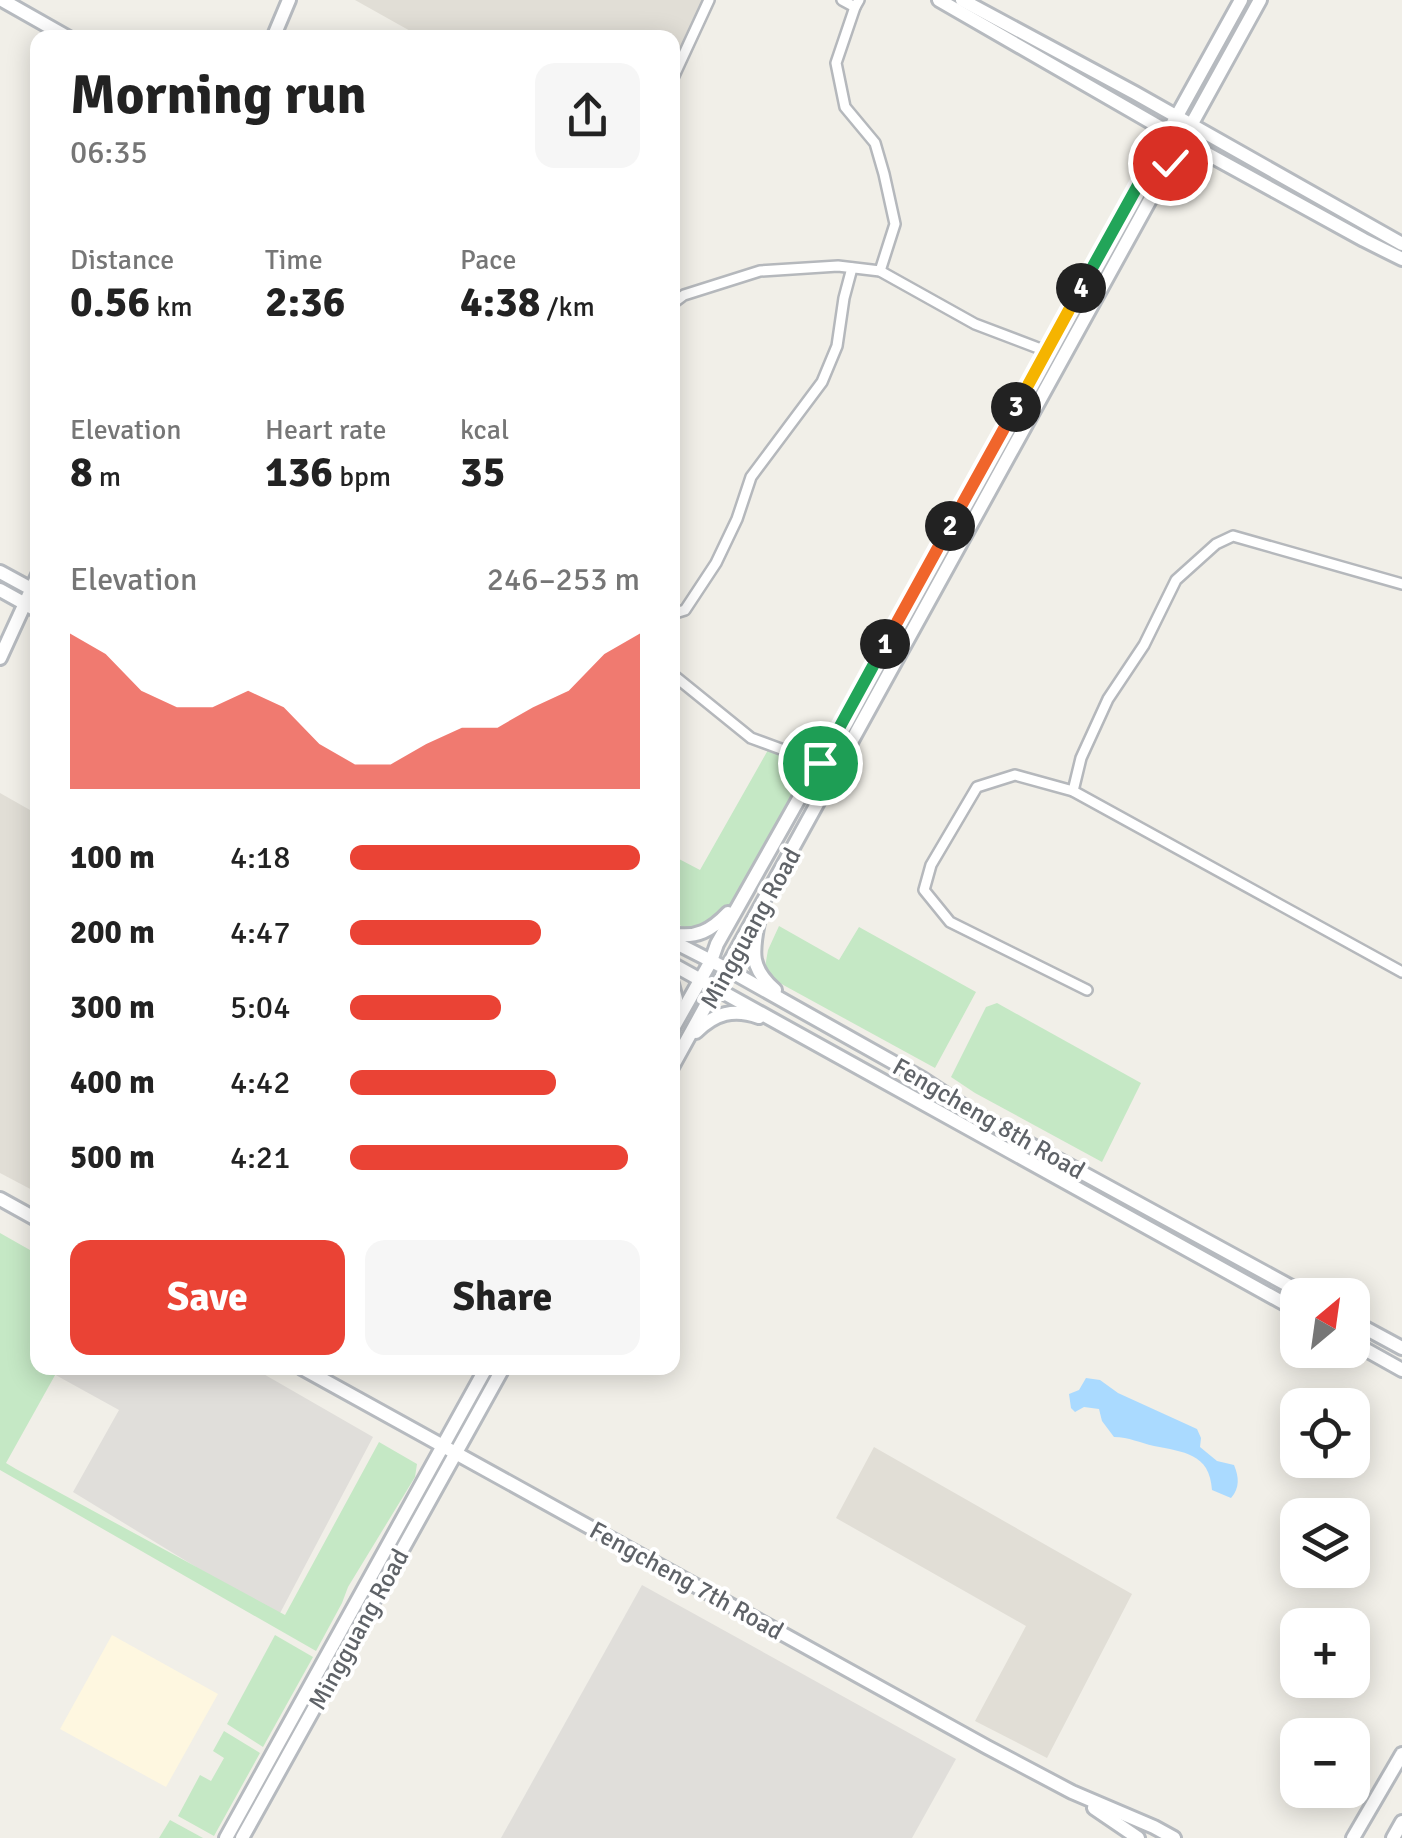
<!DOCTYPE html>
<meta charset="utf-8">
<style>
:root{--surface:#fff;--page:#f6f6f6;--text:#222;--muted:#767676;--accent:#ea4335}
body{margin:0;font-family:Signika,sans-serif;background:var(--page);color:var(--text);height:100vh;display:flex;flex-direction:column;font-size:38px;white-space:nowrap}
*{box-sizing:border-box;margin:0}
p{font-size:32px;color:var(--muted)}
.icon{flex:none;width:55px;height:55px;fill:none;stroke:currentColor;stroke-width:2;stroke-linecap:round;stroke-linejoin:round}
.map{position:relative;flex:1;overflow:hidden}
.panel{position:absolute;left:30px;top:30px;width:650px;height:1345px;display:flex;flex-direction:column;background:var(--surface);border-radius:20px;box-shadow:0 5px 25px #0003}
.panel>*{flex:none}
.needle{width:65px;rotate:29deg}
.buttons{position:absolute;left:1280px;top:1278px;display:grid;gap:20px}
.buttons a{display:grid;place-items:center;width:90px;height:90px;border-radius:20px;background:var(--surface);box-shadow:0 5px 25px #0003;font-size:50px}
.pin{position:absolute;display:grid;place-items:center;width:85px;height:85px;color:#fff;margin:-42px;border:5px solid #fff;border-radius:50%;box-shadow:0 2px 10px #0007}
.km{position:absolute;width:50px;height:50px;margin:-25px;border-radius:50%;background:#222;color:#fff;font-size:28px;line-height:50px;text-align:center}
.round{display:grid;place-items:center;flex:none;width:105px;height:105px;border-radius:20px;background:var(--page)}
.summary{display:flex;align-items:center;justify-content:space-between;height:170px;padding:0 40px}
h1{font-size:55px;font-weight:700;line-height:75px}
.figures{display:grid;grid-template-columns:repeat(3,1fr);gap:15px;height:170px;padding:10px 40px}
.figures div{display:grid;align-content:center}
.figures b{font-size:42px;font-weight:700}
.figures small{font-size:28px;font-weight:400}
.figures p{font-size:28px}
.chart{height:280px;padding:20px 40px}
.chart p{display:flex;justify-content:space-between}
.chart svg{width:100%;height:180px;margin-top:10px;fill:var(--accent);opacity:.7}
.button{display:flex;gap:20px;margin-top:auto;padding:20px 40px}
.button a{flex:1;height:115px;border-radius:20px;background:var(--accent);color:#fff;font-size:40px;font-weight:700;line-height:115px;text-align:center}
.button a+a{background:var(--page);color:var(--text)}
ul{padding:0 40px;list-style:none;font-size:32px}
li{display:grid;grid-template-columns:160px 120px 1fr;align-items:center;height:75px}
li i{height:25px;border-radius:12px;background:var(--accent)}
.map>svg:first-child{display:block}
</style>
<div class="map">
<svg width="1402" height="1838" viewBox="0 0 1402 1838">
<rect width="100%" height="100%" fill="#f1efe8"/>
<path fill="#fef7e0" d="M 112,1635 L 218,1694 L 166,1787 L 60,1729 Z"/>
<g fill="#e0deda">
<path d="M 55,1368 L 253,1368 L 373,1437 L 278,1617 L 73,1492 L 119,1410 L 52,1373 Z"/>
<path d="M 642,1585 L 956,1759 L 912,1838 L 501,1838 Z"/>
</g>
<g fill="#e1ded6">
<path d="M 355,0 L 708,0 L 673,75 L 672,38 L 421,37 Z"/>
<path d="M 0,793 L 37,814 L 38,1189 L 36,1192 L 0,1173 Z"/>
<path d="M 874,1447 L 1132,1594 L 1047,1758 L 975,1721 L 1026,1626 L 836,1518 Z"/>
</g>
<g fill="#c5e8c5">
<path d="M 768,750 L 810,768 L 728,917 L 700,935 L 673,922 L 673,863 L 676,864 L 679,859 L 700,870 Z"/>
<path d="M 779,926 L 839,960 L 859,927 L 976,992 L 935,1068 L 776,981 L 765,967 L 768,950 Z"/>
<path d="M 997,1003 L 1141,1083 L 1102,1162 L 975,1093 L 951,1077 L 986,1007 Z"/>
<path d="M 0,1233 L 37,1254 L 38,1368 L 59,1368 L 6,1463 L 16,1469 L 285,1615 L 379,1442 L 417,1464 L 415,1477 L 348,1587 L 342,1603 L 316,1651 L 0,1470 Z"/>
<path d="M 275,1635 L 313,1657 L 263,1747 L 227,1724 Z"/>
<path d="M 224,1731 L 260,1753 L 214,1836 L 178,1816 L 200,1775 L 211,1781 L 224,1758 L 213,1751 Z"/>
<path d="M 170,1820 L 203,1838 L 159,1838 Z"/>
</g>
<path fill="#aadaff" d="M 1086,1378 L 1100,1380 L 1118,1393 L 1197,1429 L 1201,1438 L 1200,1447 L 1217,1461 L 1234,1465 C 1239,1477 1240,1488 1231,1498 L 1212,1490 C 1210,1453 1183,1452 1154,1446 C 1140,1443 1129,1437 1114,1437 L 1102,1421 L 1099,1409 L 1084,1407 L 1075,1412 L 1071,1408 L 1069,1394 L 1079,1390 Z"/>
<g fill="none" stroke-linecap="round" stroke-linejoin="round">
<g stroke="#b5b8bc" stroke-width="14">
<g id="street">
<path d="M 842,0 L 855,7 L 859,0"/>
<path d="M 855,7 L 836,63 L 845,107 L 875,143 L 884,174 L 895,224 L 880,271"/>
<path d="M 672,80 L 709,0"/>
<path d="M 672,304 L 684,295 L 760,271 L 838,266 L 880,271 L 975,324 L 1046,351"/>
<path d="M 672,614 L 685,610 L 716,563 L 737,519 L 751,477 L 822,382 L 837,346 L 844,298 L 852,268"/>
<path d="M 672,674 L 751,738 L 819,763"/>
<path d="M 1073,791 L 1081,758 L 1108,699 L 1144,645 L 1176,580 L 1216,544 L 1233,536 L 1402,584"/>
<path d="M 1087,990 L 950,922 L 924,890 L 931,865 L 977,787 L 1015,775 L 1073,791 L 1402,972"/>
</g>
</g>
<g stroke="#b6babf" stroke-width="18">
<g id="secondary">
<path d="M 2,0 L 69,38"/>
<path d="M 939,0 L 1182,140 L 1364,240 L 1402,259"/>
<path d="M 962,0 L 1135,93 L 1402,244"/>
<path d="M 273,38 L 289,0"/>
<path d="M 0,572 L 35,591"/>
<path d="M 0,590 L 38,611"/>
<path d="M 0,658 L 38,575"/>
<path d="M 758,922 C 752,953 750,968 775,990"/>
<path d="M 672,934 C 696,939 712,930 728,913"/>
<path d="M 672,941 L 727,969 L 921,1078 L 980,1117 L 1306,1295"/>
<path d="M 672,964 L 1298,1311"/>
<path d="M 672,984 L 676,999 L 673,1021"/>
<path d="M 672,1030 L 711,961 L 717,944 L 819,763 L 1241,0"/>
<path d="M 696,1032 C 715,1013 734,1008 759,1017"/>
<path d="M 672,1067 L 1260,0"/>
<path d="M 0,1199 L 38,1220"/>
<path d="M 1352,1321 L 1402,1348"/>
<path d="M 1352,1342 L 1402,1370"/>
<path d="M 302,1368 L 987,1747 L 1072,1792 L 1154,1827 L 1174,1838"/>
<path d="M 1094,1808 L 1138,1838"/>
<path d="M 226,1838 L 486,1368"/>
<path d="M 242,1838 L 503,1368"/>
<path d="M 1353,1838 L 1402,1754"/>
<path d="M 1393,1838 L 1402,1822"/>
</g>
</g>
<use href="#street" stroke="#fff" stroke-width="9"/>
<use href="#secondary" stroke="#fff" stroke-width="12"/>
</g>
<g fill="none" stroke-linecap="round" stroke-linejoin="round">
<g stroke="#fff" stroke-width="20">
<path id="split-1" d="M 820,763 L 885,644"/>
</g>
<g stroke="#fff" stroke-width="20">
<path id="split-2" d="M 885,644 L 950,526"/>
</g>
<g stroke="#fff" stroke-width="20">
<path id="split-3" d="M 950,526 L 1016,407"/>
</g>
<g stroke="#fff" stroke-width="20">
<path id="split-4" d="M 1016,407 L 1081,288"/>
</g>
<g stroke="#fff" stroke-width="20">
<path id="split-5" d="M 1081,288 L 1147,169"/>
</g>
<g stroke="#fff" stroke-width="20">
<path id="split-6" d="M 1147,169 L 1168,131 L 1182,140 L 1170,163"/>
</g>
<use href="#split-1" stroke="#22a559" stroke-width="12"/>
<use href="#split-2" stroke="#f0652b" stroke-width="12"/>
<use href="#split-3" stroke="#f0652b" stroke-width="12"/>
<use href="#split-4" stroke="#f5b400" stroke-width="12"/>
<use href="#split-5" stroke="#22a559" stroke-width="12"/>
<use href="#split-6" stroke="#f5b400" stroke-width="12"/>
</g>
<g text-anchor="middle" stroke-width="8" stroke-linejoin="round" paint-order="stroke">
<g font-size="25" fill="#5f6368" stroke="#fff">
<text transform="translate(750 928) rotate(-61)" y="9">Mingguang Road</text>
<text transform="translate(989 1118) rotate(30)" y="9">Fengcheng 8th Road</text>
<text transform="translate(687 1580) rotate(29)" y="9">Fengcheng 7th Road</text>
<text transform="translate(358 1629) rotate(-61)" y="9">Mingguang Road</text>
</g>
</g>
</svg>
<div class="buttons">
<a><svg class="needle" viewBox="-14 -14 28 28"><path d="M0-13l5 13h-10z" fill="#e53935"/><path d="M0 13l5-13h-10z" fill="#767676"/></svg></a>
<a><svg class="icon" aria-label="locate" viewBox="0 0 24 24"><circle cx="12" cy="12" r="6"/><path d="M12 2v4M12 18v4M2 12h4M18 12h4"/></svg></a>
<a><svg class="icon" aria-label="layers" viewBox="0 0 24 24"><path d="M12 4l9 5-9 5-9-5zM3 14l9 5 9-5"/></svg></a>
<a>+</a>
<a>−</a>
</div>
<div class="pin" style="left:820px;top:763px;background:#1e9e55"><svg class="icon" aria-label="arrive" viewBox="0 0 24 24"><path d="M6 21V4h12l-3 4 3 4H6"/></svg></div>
<div class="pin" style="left:1170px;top:163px;background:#d93025"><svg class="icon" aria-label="check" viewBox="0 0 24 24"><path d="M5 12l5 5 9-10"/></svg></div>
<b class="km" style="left:885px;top:644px">1</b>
<b class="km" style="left:950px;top:526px">2</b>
<b class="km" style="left:1016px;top:407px">3</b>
<b class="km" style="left:1081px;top:288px">4</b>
<section class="panel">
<div class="summary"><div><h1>Morning run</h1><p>06:35</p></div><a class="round"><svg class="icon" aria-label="share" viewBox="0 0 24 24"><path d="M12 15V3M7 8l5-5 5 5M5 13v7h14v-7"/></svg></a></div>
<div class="figures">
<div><p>Distance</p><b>0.56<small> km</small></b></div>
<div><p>Time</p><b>2:36</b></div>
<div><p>Pace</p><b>4:38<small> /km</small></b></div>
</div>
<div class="figures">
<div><p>Elevation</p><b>8<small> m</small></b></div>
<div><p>Heart rate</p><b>136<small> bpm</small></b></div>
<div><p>kcal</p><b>35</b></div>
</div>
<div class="chart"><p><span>Elevation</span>246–253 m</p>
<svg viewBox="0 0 160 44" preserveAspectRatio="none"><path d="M0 44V6L10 11L20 20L30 24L40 24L50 20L60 24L70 33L80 38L90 38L100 33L110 29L120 29L130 24L140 20L150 11L160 6V44z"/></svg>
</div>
<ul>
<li><b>100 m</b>4:18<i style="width:100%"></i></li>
<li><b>200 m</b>4:47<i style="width:66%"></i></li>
<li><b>300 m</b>5:04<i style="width:52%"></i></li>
<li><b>400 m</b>4:42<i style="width:71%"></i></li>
<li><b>500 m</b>4:21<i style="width:96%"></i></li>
</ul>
<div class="button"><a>Save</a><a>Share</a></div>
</section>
</div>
